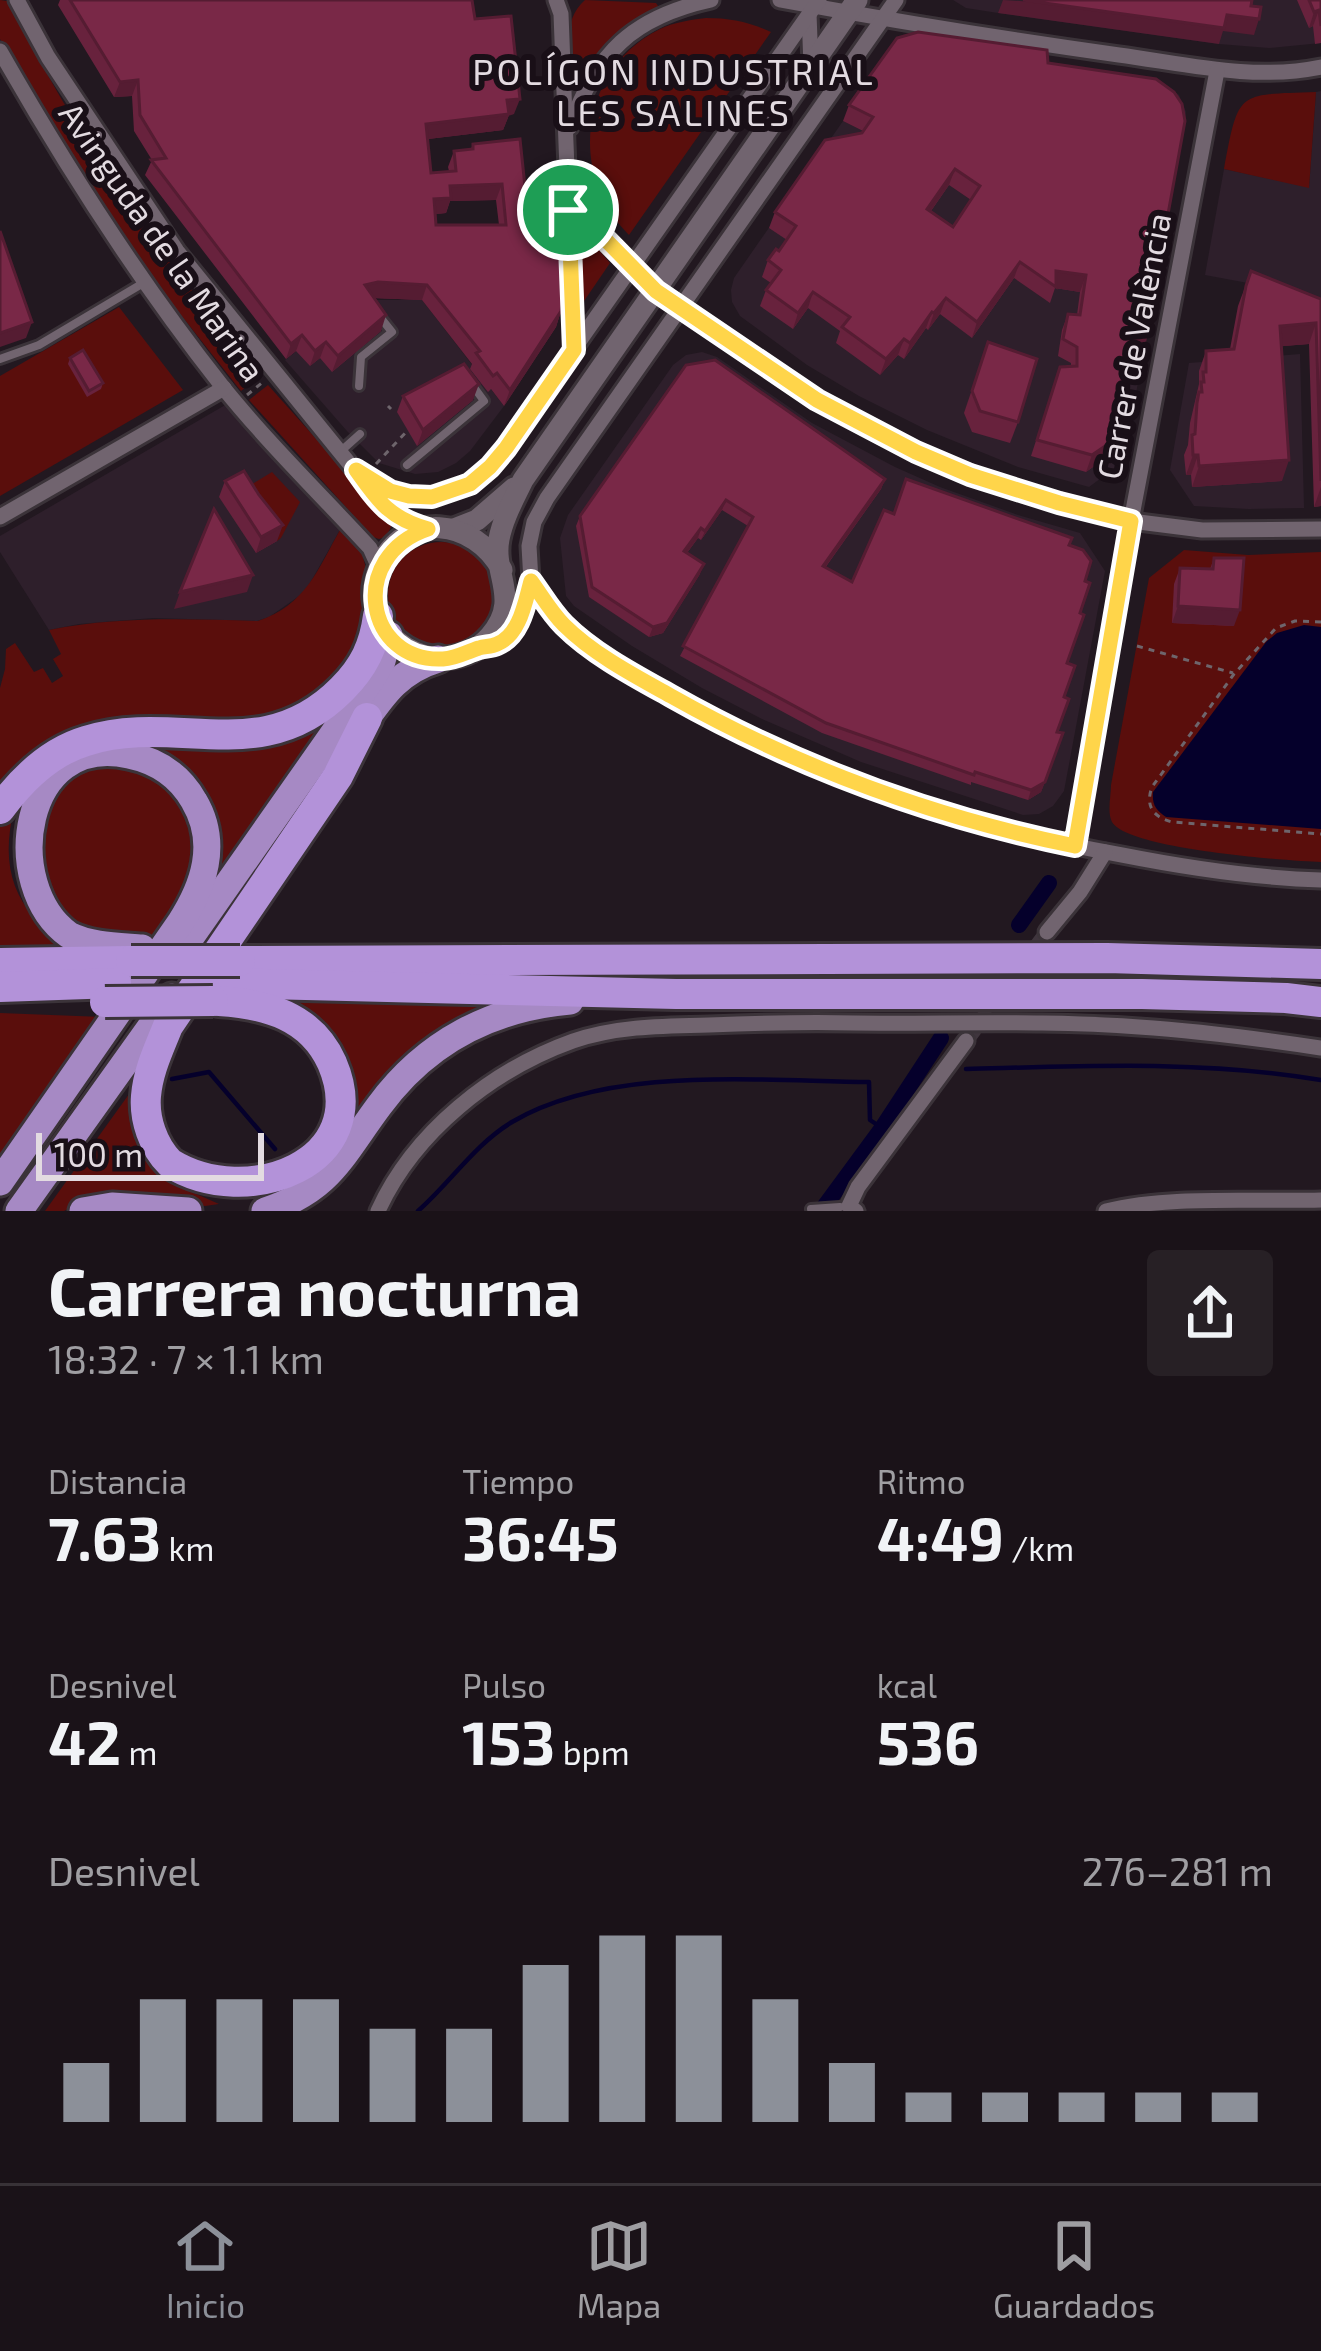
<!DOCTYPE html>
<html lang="es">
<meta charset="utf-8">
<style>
:root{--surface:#1a1218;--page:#272025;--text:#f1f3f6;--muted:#9f9ea2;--line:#383237;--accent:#8c9099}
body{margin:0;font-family:"Exo 2",sans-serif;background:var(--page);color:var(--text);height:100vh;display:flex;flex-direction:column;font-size:45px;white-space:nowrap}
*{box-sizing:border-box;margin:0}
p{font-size:39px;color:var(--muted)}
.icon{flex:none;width:66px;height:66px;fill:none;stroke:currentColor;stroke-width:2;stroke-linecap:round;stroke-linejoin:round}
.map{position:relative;height:1211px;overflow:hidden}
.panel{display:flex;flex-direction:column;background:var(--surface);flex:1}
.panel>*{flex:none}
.scale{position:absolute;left:36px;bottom:30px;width:228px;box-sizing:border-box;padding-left:12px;border:6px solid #e3dbe1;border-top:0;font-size:33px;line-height:42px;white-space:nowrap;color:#e3dbe1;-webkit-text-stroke:9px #190f17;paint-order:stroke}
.pin{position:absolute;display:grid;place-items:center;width:102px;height:102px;color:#fff;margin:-51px;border:6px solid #fff;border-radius:50%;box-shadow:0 3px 12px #0007}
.round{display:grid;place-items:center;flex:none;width:126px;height:126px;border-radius:12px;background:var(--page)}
.overview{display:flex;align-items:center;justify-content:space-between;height:204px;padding:0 48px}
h1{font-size:66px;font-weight:700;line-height:90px}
.figures{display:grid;grid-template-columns:repeat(3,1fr);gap:18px;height:204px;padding:12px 48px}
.figures div{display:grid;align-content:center}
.figures b{font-size:60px;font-weight:700}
.figures small{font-size:33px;font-weight:400}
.figures p{font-size:33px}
.chart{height:336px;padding:24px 48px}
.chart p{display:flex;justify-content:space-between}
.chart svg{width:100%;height:216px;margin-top:12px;stroke:var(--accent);stroke-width:6}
.menu{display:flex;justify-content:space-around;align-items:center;height:168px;border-top:3px solid var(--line);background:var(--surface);font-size:33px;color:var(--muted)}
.menu a{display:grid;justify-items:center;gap:6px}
.menu .active{color:var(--accent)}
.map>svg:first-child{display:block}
</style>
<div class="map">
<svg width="1321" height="1211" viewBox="0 0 1321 1211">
<rect width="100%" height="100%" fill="#221820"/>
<g fill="#2e1f2b">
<path d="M 953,0 L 1321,0 L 1321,43 L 1269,48 L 1219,44 L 998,13 L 966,8 Z"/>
<path d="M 1042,66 L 1163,83 L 1179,95 L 1186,112 L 1124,461 L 1089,487 L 1018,467 L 927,430 L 859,396 L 807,365 L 740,316 L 732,302 L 731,290 L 734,278 L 843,121 L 895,147 L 974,202 L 953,235 L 1046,300 Z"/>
<path d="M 1321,91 L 1321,312 L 1248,283 L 1205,275 L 1224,169 L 1309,187 L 1316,92 Z"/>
<path d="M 361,300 L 422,300 L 504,406 L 470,451 L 456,463 L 438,472 L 415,474 L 379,463 L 347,431 L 285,360 Z"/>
<path d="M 702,352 L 717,357 L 812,423 L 895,467 L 940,487 L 1018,515 L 1080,533 L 1105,571 L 1064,791 L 1053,806 L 1039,814 L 1023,815 L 861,762 L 762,719 L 702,688 L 632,646 L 574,606 L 566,596 L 560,538 L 568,515 L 673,365 L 686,355 Z"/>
<path d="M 1300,354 L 1304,508 L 1249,509 L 1194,506 L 1170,470 L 1189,363 Z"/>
<path d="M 227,404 L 341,528 L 305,592 L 269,617 L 257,621 L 153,618 L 79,624 L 49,630 L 0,552 L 0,536 Z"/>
</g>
<g fill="#5a0e0c">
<path d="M 0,0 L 7,1 C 34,50 60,99 90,146 C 141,226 200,302 260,375 L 241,391 L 158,286 L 104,209 L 23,79 L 0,39 Z"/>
<path d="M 585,0 L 656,3 L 658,6 L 608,42 L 584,68 L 573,85 C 571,55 560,22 585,0 Z"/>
<path d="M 706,18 C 730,18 749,22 771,32 L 629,235 C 567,175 580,68 660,29 C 675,22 690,20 706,18 Z"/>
<path d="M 1316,92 L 1309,188 L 1224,169 C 1239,89 1237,95 1316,92 Z"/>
<path d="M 586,240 L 592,242 L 610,263 L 582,304 L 577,251 L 579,243 Z"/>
<path d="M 119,307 L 183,390 L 0,496 L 0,376 Z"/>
<path d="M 268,385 L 388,519 L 392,525 L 386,537 L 379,539 L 373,537 L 249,400 Z"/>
<path d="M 272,472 L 300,502 L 281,538 L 277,541 L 241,491 Z"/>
<path d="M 341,528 L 361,550 L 366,568 L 362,605 L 366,620 L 344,672 L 306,700 L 277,714 L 249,722 L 145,718 L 104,722 L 72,731 L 0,789 L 0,688 L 5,669 L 6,649 L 15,643 L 34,672 L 43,668 L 52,683 L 63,676 L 53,659 L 61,654 L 49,630 C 118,616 187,619 258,621 C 306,605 318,569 341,528 Z"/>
<circle cx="441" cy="595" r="53"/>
<path d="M 1184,550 L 1248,555 L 1321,552 L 1321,862 C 1288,861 1127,849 1112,822 C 1107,812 1111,796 1111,785 L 1149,578 Z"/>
<path d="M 344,696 L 181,935 L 215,830 L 118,742 L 199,742 Z"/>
<path d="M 113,761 L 160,777 L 184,804 L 196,846 L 190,882 L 160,935 C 113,936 83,937 46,905 L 35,805 L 59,778 Z"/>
<path d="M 12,818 C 0,878 21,917 72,947 L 0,947 L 0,822 Z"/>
<path d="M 508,1001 L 340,1144 L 346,1117 L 283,1002 Z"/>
<path d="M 0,1013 L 103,1017 L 0,1163 Z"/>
<path d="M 132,1090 L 137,1094 L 173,1179 L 194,1193 L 219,1204 L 205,1206 L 151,1199 L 76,1205 L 64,1211 L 45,1211 Z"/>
</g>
<path fill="#05002b" d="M 1304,625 L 1321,627 L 1321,829 L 1166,817 C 1156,810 1152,805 1153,792 L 1266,642 L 1277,633 Z"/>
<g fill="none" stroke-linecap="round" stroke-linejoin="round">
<g stroke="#05002b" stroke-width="4.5">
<path d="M 929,1057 L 934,1059"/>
<path d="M 966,1069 C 1085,1066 1203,1060 1321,1080"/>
<path d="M 172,1079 L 209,1072 L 275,1149"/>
<path d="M 418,1211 C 451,1182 474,1145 512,1122 C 609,1065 759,1081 869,1082 L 870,1120 L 882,1128"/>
</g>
<g stroke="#05002b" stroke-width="16">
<path d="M 1019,925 L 1049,883"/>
<path d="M 821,1211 L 882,1128 L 941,1038"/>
</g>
<path stroke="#3f353d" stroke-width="15" stroke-dasharray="15 8" stroke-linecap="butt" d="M 966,1041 L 1047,932"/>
<g stroke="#3b3339" stroke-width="14">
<g id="service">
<path d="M 0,359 L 39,345 L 145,282"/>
<path d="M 359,386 L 361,357 L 392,332 L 380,317"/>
<path d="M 341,451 L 360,434"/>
<path d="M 407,465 L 484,401 L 473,386"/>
<path d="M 811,1209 L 840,1207"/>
</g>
</g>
<g stroke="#3b3339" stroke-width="21">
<g id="minor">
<path d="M 17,0 L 48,57 L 177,251 L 387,510 L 403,521 L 424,528"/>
<path d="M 556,0 L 561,14 L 574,350"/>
<path d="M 780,0 C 893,21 1005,39 1119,55 C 1186,64 1253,81 1321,67"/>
<path d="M 809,14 L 811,65"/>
<path d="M 0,51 C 66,167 139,281 222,386 C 267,442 321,495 370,548 L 379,568"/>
<path d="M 570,127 C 596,53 633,17 711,0"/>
<path d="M 568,194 L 598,232 L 656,291 L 817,400 L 916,452 L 970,475 L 1022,493 L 1131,521 L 1202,530 L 1321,529"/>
<path d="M 355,470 C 367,477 378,486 390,491 C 426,507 462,490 491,467 L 819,0"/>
<path d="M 0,517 L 224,388"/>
<path d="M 531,581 C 542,596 550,612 563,625 C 593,654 641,679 678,700 C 816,777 967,827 1122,855 C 1188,868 1254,878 1321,880"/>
<path d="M 479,648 L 499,644 L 514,631 L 531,581 L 529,546 L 534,522 L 547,498 L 896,0"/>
<path d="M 1075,846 L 1131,521 L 1217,71"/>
<path d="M 1047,932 L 1080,892 L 1105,852"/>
<path d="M 378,1211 C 414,1132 492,1070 573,1041 C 617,1026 663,1026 709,1025 C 758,1023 806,1022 855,1023 C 948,1024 1047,1020 1139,1027 C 1200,1031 1261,1039 1321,1048"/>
<path d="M 856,1211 L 849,1206 L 858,1187 L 966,1041"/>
<path d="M 1106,1211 C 1169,1195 1255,1202 1321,1200"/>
</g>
</g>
<g stroke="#3b3339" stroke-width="27">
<g id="tertiary">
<path d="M 454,529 L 477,520 L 514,488"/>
<path d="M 502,570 C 475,519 404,509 379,568 C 351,635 442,690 490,636 C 522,599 492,575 499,539 C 503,518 514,499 523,480 L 857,0"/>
</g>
</g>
<g stroke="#3b3339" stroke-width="33">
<g id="trunk">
<path d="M 355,735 C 380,700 395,672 438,659"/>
<path d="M 188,941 L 371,680 L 382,661 L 389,635"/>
<path d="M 0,1182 L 180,923 C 204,886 219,843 194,801 C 180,776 158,761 129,755 C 21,731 0,886 69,935 C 91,946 117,946 142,948"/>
<path d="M 19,1211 L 172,997"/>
<path d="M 83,1211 L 112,1206 L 188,1211"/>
<path d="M 265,1211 C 330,1190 341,1157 379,1106 C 426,1042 492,1008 570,1001"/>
</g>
</g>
<g stroke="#3b3339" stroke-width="36">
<g id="motorway">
<path d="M 0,809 C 22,779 49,752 86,741 C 177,712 262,770 342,689 C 364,667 374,646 378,616"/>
<path d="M 240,961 L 1107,958 L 1321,964"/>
<path d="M 0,963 L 131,961"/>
<path d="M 224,983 L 676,994 L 1142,994 L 1286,998 L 1321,1002"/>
<path d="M 0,987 L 116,983"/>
<path d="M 219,1001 C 266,1004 311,1016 332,1063 C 375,1163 247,1211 170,1163 C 153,1146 144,1119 146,1096 C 148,1071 159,1049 168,1026 L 338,776 L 367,718"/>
</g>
</g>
<g stroke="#6e656c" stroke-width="3" stroke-dasharray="6 6" stroke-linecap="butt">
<path d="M 247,395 L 263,382"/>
<path d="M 388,406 L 391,409"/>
<path d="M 376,464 L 408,430"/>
<path d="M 1321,622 L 1295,621 L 1276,628 L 1234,674 L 1152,787 C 1145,806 1153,817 1172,822 L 1321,834"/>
<path d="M 1137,646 L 1233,673"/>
</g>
<use href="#service" stroke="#71646f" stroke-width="8"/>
<use href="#minor" stroke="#71646f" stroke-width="15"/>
<use href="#tertiary" stroke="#71646f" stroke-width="21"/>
<use href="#trunk" stroke="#a689c4" stroke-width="27"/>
<use href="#motorway" stroke="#b392d9" stroke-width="30"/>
<g stroke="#3b3339" stroke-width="36" stroke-linecap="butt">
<g id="motorway-bridge">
<path d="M 131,961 L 240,961"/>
<path d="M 105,1002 L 213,1001"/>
</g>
</g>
<use href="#motorway-bridge" stroke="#b392d9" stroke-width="30"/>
</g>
<g fill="#68223d" fill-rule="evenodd">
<path d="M 60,0 L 472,0 L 475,19 L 514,114 L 509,115 L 503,130 L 428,139 L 431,173 L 449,171 L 448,167 L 454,151 L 471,149 L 473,144 L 529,225 L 561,311 L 556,327 L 504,406 L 491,389 L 488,392 L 470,369 L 472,364 L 422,300 L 374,298 L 381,331 L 332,372 L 320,358 L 310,366 L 296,351 L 286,359 L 145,175 L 152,160 L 134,131 L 132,96 L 114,97 L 58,5 ZM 496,200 L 499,225 L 436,225 L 435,214 L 446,213 L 450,201 Z"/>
<path d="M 1297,0 L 1321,0 L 1321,43 L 1315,44 L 1313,26 L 1309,28 Z"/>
<path d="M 1048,63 L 1145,340 L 1139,356 L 1132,357 L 1117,438 L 1111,454 L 1086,472 L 1031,456 L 1060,367 L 1071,366 L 1071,363 L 1058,356 L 1062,330 L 1068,314 L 1077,315 L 1080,292 L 1055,288 L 1050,303 L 1014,278 L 972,338 L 940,314 L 928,330 L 926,328 L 904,359 L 898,355 L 880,375 L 836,343 L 840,331 L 808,308 L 793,329 L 760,306 L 766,290 L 771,283 L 762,277 L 768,260 L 779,251 L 787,240 L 769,228 L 775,212 L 863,131 L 843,121 L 849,105 ZM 949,185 L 971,200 L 953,227 L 931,211 Z"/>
<path d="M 1251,271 L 1321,299 L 1321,506 L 1314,507 L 1309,344 L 1282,346 L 1282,481 L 1192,487 L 1191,475 L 1186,475 L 1184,455 L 1188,445 L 1190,423 L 1199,384 L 1199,371 L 1206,351 L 1230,349 L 1238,306 Z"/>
<path d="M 988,342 L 1018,422 L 1010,443 L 972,432 L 964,413 Z"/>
<path d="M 70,358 L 103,383 L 101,389 L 87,397 L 68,364 Z"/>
<path d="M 403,396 L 473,400 L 417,446 L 397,412 Z"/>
<path d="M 885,479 L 881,489 L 825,568 L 852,582 L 894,514 L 1069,545 L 1085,581 L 1080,613 L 1067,663 L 1057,732 L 1063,733 L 1041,792 L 1028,800 L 971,782 L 971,785 L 822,733 L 680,656 L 748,526 L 722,510 L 701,540 L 698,538 L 687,553 L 700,574 L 663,633 L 649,637 L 589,597 L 576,526 L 580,516 Z"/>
<path d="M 225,481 L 277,541 L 256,553 L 219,497 Z"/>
<path d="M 1214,558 L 1234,626 L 1172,623 L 1174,584 L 1180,568 L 1210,569 Z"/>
</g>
<g fill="#551c32">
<path d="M 1003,0 L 1227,15 L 1259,19 L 1254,35 L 1223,31 L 1219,44 L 998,13 Z"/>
<path d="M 1319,10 L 1313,26 L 1309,28 L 1314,12 Z"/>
<path d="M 138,80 L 132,96 L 114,97 L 120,82 Z"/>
<path d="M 520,99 L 514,114 L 509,115 L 503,130 L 420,140 L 426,124 L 507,100 Z"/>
<path d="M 955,169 L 949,185 L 921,225 L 927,209 Z"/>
<path d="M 502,184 L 496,200 L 450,201 L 446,213 L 428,215 L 434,199 L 450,186 Z"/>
<path d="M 1020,262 L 1014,278 L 972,338 L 977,322 Z"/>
<path d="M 1056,271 L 1086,275 L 1080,292 L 1055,288 Z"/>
<path d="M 378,282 L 427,285 L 422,300 L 372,298 L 365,285 Z"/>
<path d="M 813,292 L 808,308 L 793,329 L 798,313 Z"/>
<path d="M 946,298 L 940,314 L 928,330 L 934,313 Z"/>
<path d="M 561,311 L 556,327 L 504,406 L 510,390 Z"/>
<path d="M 932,312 L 926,328 L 904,359 L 910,343 Z"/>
<path d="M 386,315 L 381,331 L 332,372 L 338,356 Z"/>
<path d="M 32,322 L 26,338 L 0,347 L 0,333 Z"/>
<path d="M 1316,323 L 1309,344 L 1273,347 L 1280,326 Z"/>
<path d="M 302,335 L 296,351 L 286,359 L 291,344 Z"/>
<path d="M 904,339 L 898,355 L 880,375 L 886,359 Z"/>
<path d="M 1145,340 L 1139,356 L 1129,357 L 1135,341 Z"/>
<path d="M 326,342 L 320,358 L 310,366 L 315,351 Z"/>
<path d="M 479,384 L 473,400 L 417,446 L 423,430 Z"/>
<path d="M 1117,438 L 1111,454 L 1086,472 L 1092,455 Z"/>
<path d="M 1193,455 L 1198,455 L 1191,475 L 1186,475 Z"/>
<path d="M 1289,460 L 1282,481 L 1192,487 L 1199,466 Z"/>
<path d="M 885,479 L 881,489 L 819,576 L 823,566 Z"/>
<path d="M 1321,487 L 1321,506 L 1314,507 Z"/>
<path d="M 726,500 L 722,510 L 701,540 L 705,531 Z"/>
<path d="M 283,525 L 277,541 L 256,553 L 261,537 Z"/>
<path d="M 701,528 L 698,538 L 681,561 L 684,551 Z"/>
<path d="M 704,564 L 700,574 L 663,633 L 649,637 L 653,627 Z"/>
<path d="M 253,575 L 247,592 L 174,609 L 180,592 Z"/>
<path d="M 1178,606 L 1240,610 L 1234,626 L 1172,623 Z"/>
<path d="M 1045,782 L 1041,792 L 1028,800 L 1031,790 Z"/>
</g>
<g fill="#792847" stroke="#551c32" stroke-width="3" fill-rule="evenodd">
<path d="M 70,0 L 472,0 L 475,19 L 511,16 L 520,99 L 507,100 L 509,114 L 426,124 L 431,173 L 456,171 L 454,151 L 473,149 L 473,144 L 520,139 L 529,225 L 557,225 L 564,290 L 561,311 L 510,390 L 497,373 L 493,376 L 476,353 L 480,351 L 427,285 L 378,282 L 365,285 L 386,315 L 338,356 L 326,342 L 315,351 L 302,335 L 291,344 L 151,160 L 166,158 L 140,115 L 138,80 L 120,82 ZM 502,184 L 506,225 L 436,225 L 434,199 L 451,198 L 450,186 Z"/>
<path d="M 1023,0 L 1252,0 L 1251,6 L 1261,7 L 1259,19 L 1227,15 L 1224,28 Z"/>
<path d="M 1309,0 L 1321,0 L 1321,26 L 1319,10 L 1314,12 Z"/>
<path d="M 918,32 L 1047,50 L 1048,63 L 1156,79 L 1174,92 L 1182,104 L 1185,121 L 1145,340 L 1135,341 L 1117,438 L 1092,455 L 1037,440 L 1060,367 L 1077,366 L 1077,347 L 1063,339 L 1068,314 L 1080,315 L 1086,275 L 1056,271 L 1056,287 L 1020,262 L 977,322 L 946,298 L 934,313 L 932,312 L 910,343 L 904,339 L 886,359 L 842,327 L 850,317 L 813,292 L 798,313 L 766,290 L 781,270 L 768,260 L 776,249 L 779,251 L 796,226 L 775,212 L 825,140 L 862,133 L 873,117 L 849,105 L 897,38 ZM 955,169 L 980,186 L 953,227 L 927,209 Z"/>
<path d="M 0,231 L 32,322 L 0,333 Z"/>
<path d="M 1251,271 L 1321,299 L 1321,481 L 1316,323 L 1280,326 L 1289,460 L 1199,466 L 1198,455 L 1193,455 L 1192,435 L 1195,434 L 1197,403 L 1199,392 L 1202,392 L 1201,382 L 1204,382 L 1203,372 L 1206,372 L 1206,351 L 1234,349 L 1246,286 Z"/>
<path d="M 988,342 L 1037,359 L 1018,422 L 980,411 L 972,391 Z"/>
<path d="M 83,350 L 103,383 L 89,391 L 70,358 Z"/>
<path d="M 715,360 L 885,479 L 823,566 L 852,582 L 884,510 L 894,514 L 906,479 L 1072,538 L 1069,545 L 1083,550 L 1091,561 L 1085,581 L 1090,583 L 1080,613 L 1084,615 L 1067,663 L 1075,666 L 1064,697 L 1069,699 L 1057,732 L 1063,733 L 1045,782 L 1031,790 L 975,772 L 974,775 L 826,723 L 683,646 L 753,517 L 726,500 L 705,531 L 701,528 L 684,551 L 704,564 L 667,623 L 653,627 L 592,587 L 580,516 L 686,365 Z"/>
<path d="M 464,364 L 479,384 L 423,430 L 403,396 Z"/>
<path d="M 244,471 L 259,495 L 283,525 L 261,537 L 225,481 Z"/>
<path d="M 214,509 L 253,575 L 180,592 Z"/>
<path d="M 1214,558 L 1244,558 L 1240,610 L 1178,606 L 1180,568 L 1213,569 Z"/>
</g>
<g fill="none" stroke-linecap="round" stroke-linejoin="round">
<g stroke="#fff" stroke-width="24">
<path id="route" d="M 568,194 L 598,232 L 656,291 L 817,400 L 916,452 L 970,475 L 1059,503 L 1131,521 L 1075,846 C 933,817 797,767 671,696 C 635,676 593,654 564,625 C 551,612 542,596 531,581 C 525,602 520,635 497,644 C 491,647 485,646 479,648 C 466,652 457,658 443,659 C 365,663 347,556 428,529 C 389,518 378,501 356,470 L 390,491 L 409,496 L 432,497 L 470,484 L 490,467 L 506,448 L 574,350 Z"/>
</g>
<use href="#route" stroke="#ffd54a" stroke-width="15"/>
</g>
<g text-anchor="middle" stroke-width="12" stroke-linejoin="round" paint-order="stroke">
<g font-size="33" fill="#e3dbe1" stroke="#190f17">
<text transform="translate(162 242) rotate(55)" y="12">Avinguda de la Marina</text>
<text transform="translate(1134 346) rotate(-79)" y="12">Carrer de València</text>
</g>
<g font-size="36" letter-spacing="3" fill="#e3dbe1" stroke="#190f17">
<text x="674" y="85">POLÍGON INDUSTRIAL<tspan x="674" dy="41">LES SALINES</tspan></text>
</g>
</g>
</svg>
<div class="scale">100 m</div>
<div class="pin" style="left:568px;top:210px;background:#1e9e55"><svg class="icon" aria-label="arrive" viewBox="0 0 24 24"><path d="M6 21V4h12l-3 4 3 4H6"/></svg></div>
</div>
<section class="panel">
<div class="overview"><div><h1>Carrera nocturna</h1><p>18:32 · 7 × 1.1 km</p></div><a class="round"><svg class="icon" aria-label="share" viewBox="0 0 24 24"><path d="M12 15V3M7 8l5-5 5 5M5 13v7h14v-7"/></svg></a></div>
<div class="figures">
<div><p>Distancia</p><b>7.63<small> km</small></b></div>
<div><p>Tiempo</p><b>36:45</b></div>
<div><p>Ritmo</p><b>4:49<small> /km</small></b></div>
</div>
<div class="figures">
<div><p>Desnivel</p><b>42<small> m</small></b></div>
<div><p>Pulso</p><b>153<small> bpm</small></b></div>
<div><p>kcal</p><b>536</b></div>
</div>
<div class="chart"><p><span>Desnivel</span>276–281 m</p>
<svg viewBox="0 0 160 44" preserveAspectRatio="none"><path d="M5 44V32M15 44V19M25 44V19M35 44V19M45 44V25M55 44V25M65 44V12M75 44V6M85 44V6M95 44V19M105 44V32M115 44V38M125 44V38M135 44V38M145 44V38M155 44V38"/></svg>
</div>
</section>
<nav class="menu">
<a class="active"><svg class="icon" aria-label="home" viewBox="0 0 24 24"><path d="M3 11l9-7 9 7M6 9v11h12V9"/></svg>Inicio</a>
<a><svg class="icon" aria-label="map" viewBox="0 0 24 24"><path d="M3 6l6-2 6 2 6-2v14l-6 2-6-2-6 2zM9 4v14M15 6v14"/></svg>Mapa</a>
<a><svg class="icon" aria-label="saved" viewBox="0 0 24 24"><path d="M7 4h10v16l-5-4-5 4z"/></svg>Guardados</a>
</nav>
